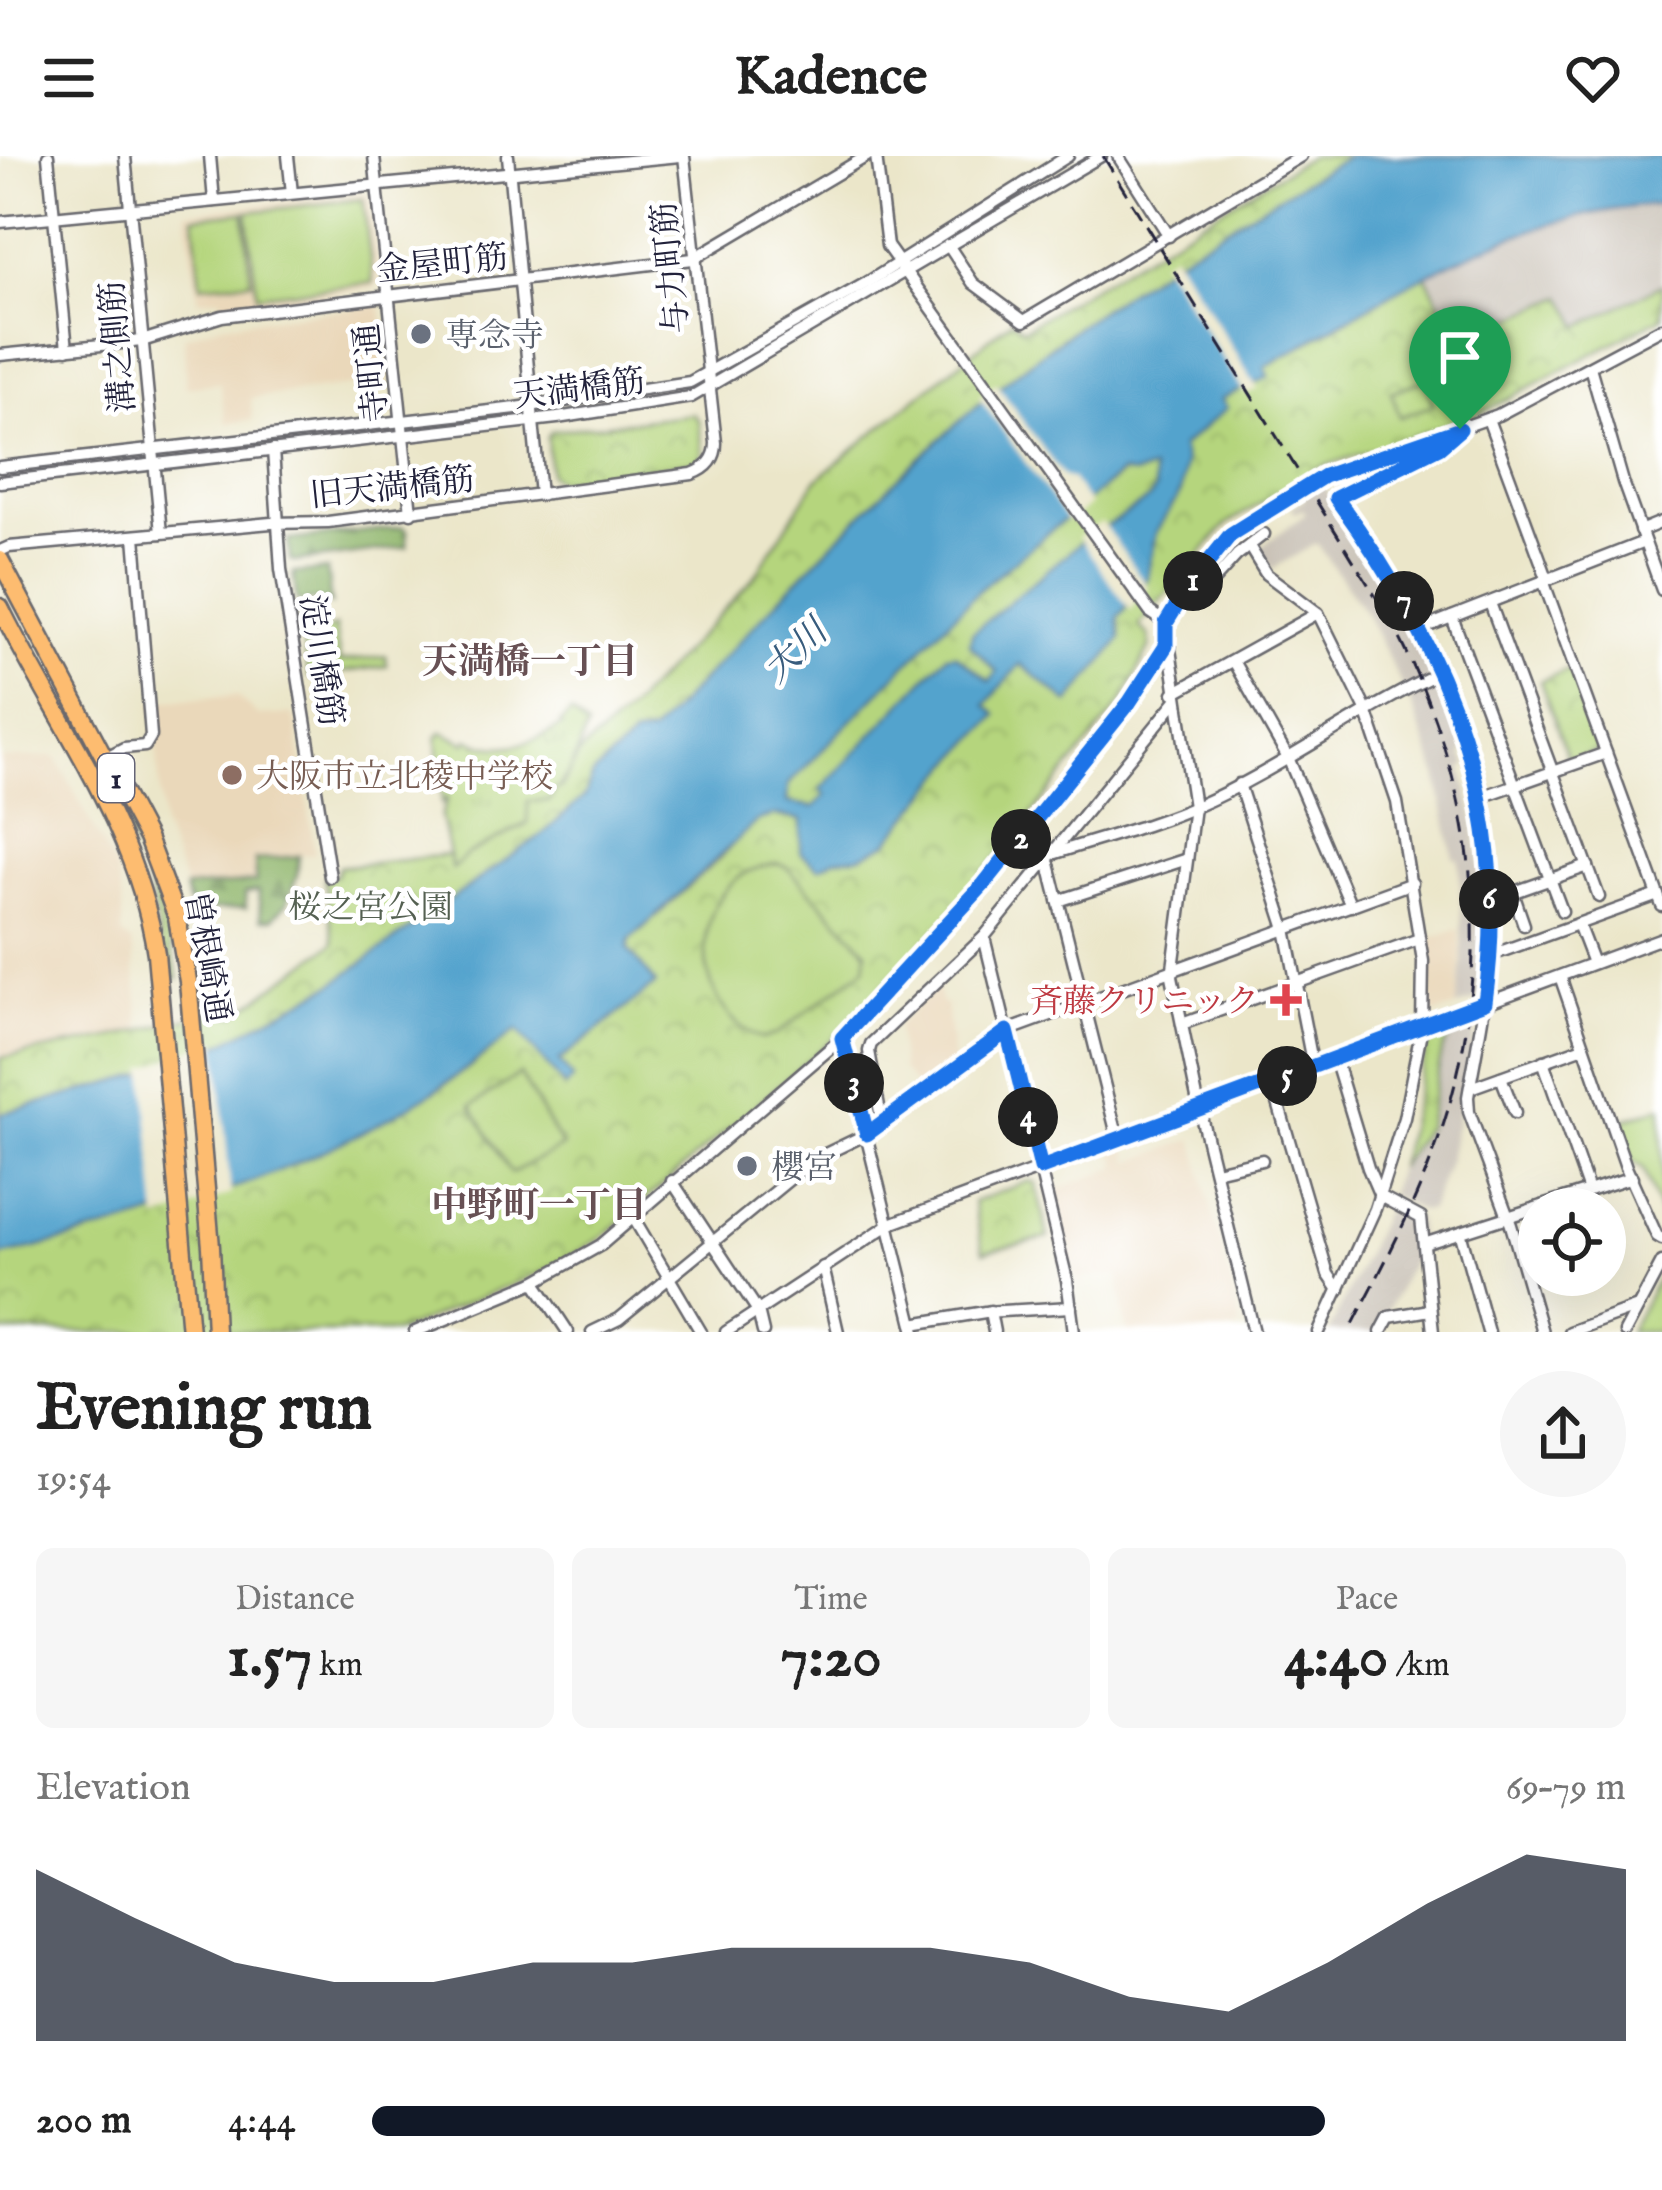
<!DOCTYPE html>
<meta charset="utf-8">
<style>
:root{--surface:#fff;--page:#f6f6f6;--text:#222;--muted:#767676;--accent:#111827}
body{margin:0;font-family:"IM FELL English","Noto Serif JP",serif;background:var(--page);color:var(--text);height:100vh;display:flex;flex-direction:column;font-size:45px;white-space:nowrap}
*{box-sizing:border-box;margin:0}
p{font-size:39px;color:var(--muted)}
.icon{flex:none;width:66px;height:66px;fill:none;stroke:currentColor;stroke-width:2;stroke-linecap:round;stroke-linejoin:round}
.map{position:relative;height:1176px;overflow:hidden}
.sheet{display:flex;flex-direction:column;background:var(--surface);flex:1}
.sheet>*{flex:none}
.buttons{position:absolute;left:1518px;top:1032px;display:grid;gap:24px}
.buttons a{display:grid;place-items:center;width:108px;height:108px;border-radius:50%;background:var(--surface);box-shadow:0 12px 48px #0002;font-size:60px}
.pin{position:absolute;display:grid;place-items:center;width:102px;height:102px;color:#fff;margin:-123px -51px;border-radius:50% 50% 50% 0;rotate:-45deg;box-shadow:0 0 12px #0007}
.pin .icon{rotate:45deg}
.km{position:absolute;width:60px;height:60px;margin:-30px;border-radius:50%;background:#222;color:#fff;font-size:33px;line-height:60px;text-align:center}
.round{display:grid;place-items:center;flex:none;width:126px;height:126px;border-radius:63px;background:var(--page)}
.summary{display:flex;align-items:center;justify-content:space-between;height:204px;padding:0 36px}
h1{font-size:66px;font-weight:700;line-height:90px}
.stats{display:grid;grid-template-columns:repeat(3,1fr);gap:18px;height:204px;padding:12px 36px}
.stats div{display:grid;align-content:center;border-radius:18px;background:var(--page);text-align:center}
.stats b{font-size:60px;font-weight:700}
.stats small{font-size:33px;font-weight:400}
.stats p{font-size:33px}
.chart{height:336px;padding:24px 36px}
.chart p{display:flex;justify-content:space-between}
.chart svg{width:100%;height:216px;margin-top:12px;fill:var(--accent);opacity:.7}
ul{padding:0 36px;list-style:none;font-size:39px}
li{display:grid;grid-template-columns:192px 144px 1fr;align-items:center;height:90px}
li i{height:30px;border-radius:15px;background:var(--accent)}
header{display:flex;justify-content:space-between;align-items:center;height:156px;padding:0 36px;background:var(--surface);font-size:54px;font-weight:700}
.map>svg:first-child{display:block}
</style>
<header><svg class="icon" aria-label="menu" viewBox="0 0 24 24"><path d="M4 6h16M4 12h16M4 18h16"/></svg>Kadence<svg class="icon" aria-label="heart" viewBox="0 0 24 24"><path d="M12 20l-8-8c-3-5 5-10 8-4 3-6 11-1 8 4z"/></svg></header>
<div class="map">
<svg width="1662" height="1176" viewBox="0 0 1662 1176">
<defs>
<pattern id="grass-tufts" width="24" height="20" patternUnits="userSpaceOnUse" patternTransform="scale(3)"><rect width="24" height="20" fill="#b5d57d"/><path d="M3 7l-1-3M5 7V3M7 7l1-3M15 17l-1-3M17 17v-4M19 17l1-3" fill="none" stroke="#9bb76d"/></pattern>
<pattern id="forest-firs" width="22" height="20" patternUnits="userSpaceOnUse" patternTransform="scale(3)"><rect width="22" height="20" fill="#90b66c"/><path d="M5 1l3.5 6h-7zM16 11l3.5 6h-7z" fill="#75945a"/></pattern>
<pattern id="park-crowns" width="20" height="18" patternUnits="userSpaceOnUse" patternTransform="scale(3)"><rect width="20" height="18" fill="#b5d57d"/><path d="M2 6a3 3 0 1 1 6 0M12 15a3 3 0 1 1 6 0" fill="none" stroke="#9bb76d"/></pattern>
</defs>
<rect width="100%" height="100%" fill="#fff"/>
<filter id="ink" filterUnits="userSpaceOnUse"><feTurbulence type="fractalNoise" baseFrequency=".00833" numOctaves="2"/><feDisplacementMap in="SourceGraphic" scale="24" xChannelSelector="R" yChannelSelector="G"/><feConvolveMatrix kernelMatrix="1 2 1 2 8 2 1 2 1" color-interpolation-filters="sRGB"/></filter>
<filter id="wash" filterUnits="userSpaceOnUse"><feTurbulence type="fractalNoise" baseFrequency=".004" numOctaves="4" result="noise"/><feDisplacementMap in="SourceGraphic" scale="48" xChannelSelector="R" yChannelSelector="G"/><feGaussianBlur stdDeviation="2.7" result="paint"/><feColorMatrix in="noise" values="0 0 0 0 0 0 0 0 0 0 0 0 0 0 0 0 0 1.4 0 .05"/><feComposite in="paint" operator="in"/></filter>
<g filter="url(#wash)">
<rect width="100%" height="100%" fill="#ebe6c9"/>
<g fill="#ead8ba">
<path d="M 365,38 L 369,42 L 379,126 L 374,132 L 223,151 L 220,141 L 198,144 L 186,56 Z"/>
<path d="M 378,149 L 381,152 L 389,225 L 251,242 L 252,264 L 226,267 L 220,227 L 186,231 L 184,181 L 222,168 Z"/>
<path d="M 237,540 L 258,560 L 292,558 L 296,566 L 315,698 L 255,704 L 256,725 L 185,731 L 163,672 L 153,545 Z"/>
<path d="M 51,601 L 56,602 L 115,712 L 122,746 L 122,779 L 132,787 L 141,875 L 0,902 L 0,603 Z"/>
<path d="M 1459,773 L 1461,806 L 1456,851 L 1431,860 L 1428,783 Z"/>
<path d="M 937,831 L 942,848 L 946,848 L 953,906 L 917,932 L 902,913 L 897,870 Z"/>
<path d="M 1194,983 L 1240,1168 L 1237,1173 L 1220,1176 L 1128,1176 L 1118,1119 L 1076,1123 L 1055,1034 L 1118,1011 L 1113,994 L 1125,989 L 1131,1006 Z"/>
</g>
<g fill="#cac3b8">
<path d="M 1662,48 L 1662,129 L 1580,171 L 1563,140 L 1458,186 L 1425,118 L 1511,78 L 1561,62 L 1616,51 Z"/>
<path d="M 1312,311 L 1406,458 L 1465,589 L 1462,600 L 1468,609 L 1462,612 L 1474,661 L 1484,734 L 1484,801 L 1481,842 L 1456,851 L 1462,807 L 1459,703 L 1454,703 L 1437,618 L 1413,552 L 1368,461 L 1317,387 L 1272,413 L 1257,394 L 1257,388 L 1263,389 L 1306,358 L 1303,353 L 1295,357 L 1291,351 L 1305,344 L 1293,323 Z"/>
<path d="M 1479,856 L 1449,1004 L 1430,1054 L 1421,1055 L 1389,1038 L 1413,961 L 1431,874 Z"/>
<path d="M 1388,1049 L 1418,1062 L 1420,1089 L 1414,1101 L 1376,1176 L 1329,1176 Z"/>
</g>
<g fill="url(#grass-tufts)" stroke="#6c7c5c" stroke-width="3">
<path d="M 299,460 L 305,463 L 312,487 L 321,486 L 320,476 L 335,471 L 340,506 L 386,500 L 387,510 L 308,521 Z"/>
<path d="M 571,557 L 587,572 L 571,613 L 550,645 L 537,646 L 529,666 L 468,699 L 452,714 L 441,660 L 448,641 L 442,647 L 437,582 L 442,576 L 466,587 L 468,583 C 501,600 534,586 562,570 L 560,567 Z"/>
<path d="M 106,622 L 156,726 L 178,822 L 167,822 L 147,715 L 103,624 Z"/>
<path d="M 1465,860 L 1443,891 L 1427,970 L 1399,1011 L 1431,874 Z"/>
</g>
<g fill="url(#forest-firs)" stroke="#596c54" stroke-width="3">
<path d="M 403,371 L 407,374 L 407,391 L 294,406 L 290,404 L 288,384 Z"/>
<path d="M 327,414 L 331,448 L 319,444 L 297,446 L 293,417 Z"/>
<path d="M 299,700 L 297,719 L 287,747 L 272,763 L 261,763 L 258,735 L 245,737 L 246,752 L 209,754 L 189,748 L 185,732 L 256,726 L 255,704 Z"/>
</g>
<g fill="url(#park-crowns)" stroke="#6c7c5c" stroke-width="3">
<path d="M 1310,0 L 1349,0 C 1212,79 1076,160 959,266 C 850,363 753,472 652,577 L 633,581 L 594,618 L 585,640 L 544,677 L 333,828 L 217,890 L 148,917 L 0,958 L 0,902 L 115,881 L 214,856 L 235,859 L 334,787 L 324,722 L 336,720 L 339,711 L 448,699 L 452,713 L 467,699 L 527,668 L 528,645 L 550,645 L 556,633 L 561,632 L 580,596 L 625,558 L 753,423 L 816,324 L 1012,164 L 1023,173 Z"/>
<path d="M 1425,118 L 1459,185 L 1563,140 L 1580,170 L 1662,129 L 1662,161 L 1483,256 L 1319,312 L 1227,368 L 1139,470 L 1149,480 L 1150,490 L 1123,545 L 958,750 L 841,876 L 600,1083 L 542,1116 L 397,1176 L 0,1176 L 0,1100 C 147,1067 298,1018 428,939 C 459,921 488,896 517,874 L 559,905 L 655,828 L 628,793 L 630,784 L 721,701 L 880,531 L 980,433 L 1063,362 L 1231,236 L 1268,220 L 1264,212 Z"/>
<path d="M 693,258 L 699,265 L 703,297 L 699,305 L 558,325 L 550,319 L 547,281 L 552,275 Z"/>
<path d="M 1570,513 L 1600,594 L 1569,605 L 1540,525 Z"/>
<path d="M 1029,1025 L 1036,1027 L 1048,1082 L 983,1096 L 973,1046 Z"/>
<path d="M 1662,1114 L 1662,1176 L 1629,1176 Z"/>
</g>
<g fill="#b5d57d" stroke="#6c7c5c" stroke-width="3">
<path d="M 363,43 L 373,127 L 257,139 L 247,56 Z"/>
<path d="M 244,56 L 251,125 L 201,129 L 194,61 Z"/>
<path d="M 1424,224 L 1433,249 L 1400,261 L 1391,236 Z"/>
<path d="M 778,708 L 787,711 L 867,795 L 865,812 L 777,878 L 762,883 C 682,850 687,715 778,708 Z"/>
<path d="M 520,918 L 562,991 L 511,1017 L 471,950 Z"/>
<path d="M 1662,950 L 1662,1062 L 1643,1012 L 1632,1005 L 1620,971 L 1623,964 Z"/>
</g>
<path fill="#53a3cd" stroke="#3a6284" stroke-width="3" fill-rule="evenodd" d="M 1349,0 L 1662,0 L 1662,48 C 1510,58 1393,136 1265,211 L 1268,221 L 1221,243 L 1227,252 L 1181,291 L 1185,306 L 1181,336 L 1156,376 L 1146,425 L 1118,462 L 1121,483 L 1069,547 L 1020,508 L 986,549 L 997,559 L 954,605 L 887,687 L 861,700 L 835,703 L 819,712 L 801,697 L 801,664 L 774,659 L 758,664 L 630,784 L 628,793 L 656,828 L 559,905 L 573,923 L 565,931 L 517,874 C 488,896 459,920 428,939 C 299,1019 147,1067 0,1100 L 0,958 L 148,917 L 217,890 L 333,828 L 544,677 L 585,640 L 593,619 L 633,581 L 652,577 C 753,472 850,363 959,266 C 1076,161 1212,78 1349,0 ZM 1152,314 L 1155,334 L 1149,343 L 1080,387 L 972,477 L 970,488 L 997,516 L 990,525 L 955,498 L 947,499 L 820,634 L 826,639 L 814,651 L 787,646 L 788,629 L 980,433 L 1121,317 L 1133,319 Z"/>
<g fill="#ebe6c9">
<path d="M 1173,97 L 1258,233 L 1245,238 L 1161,105 Z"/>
<path d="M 996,227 L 1063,320 L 1072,323 L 1090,349 L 1068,366 L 979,242 Z"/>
<path d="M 1102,366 L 1148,431 L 1130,454 L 1078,381 Z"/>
<path d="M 217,883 L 231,1038 L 158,1064 L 144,912 L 180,898 L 185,933 L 182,897 Z"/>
</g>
</g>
<g filter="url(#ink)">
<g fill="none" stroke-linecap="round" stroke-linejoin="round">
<g stroke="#68676d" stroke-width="15">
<g id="minor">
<path d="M 48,0 L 67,193"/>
<path d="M 125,0 L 161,377"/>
<path d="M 210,0 L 214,45"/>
<path d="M 288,0 L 292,37"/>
<path d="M 374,0 L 411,357"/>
<path d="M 508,0 L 540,339"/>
<path d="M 876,0 L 887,90 L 1150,456 L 1166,467"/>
<path d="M 1118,0 L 1169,80"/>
<path d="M 0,66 L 680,0"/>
<path d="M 948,89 L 973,127 L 1024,165 L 1301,0"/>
<path d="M 0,199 L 142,185 L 222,160 L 693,103 L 867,0"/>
<path d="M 1590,211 L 1623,326 L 1662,434"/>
<path d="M 1488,263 L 1547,422"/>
<path d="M 1452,280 L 1439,291 L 1336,342 C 1443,486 1500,621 1489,804 C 1486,850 1476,895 1468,941 L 1469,956 L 1511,1069 L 1542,1176"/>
<path d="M 273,294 L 281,413 L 330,721"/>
<path d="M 0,311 L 516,252 L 690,226 L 868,126 L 1068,0"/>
<path d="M 0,326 L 557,262 L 691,241 L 1101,0"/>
<path d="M 1640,375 L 1662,366"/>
<path d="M 1249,390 L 1266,418 L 1318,457 L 1366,554 L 1397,646 L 1423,805 L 1422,870 L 1404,962 L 1375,1053 L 1319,1176"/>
<path d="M 0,395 L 9,391 L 271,367 L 328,366 L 692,318 C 706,313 716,304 716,287 L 684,0"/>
<path d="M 1544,427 L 1662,750"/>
<path d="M 1180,445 L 1196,444 L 1237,399 L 1264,378"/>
<path d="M 1490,447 L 1599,741"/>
<path d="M 1452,461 L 1562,755"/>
<path d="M 1421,473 L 1644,386"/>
<path d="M 1233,505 L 1289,604 L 1351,750"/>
<path d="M 1174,537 L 1318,457"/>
<path d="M 105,602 L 124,592 L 145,590 L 151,580 L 135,380"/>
<path d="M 1239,628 L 1286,773 L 1313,911"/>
<path d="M 1481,641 L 1606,597"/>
<path d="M 1513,737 L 1524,769"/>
<path d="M 1058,745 L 1187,703"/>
<path d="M 1489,745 L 1588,710"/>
<path d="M 1578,768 L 1593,807"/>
<path d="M 984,781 L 1067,1124 L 1074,1176"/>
<path d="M 1489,800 L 1658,739"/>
<path d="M 1560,820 L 1626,1011 L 1657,1080 L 1662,1083"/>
<path d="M 1182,868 L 1419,783"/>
<path d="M 842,882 L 915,1176"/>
<path d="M 1335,903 L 1368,1012 L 1380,1040 L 1421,1062 L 1433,1176"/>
<path d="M 1543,905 L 1589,1035"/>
<path d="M 1501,921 L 1515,957"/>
<path d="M 1272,926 L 1328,1118 L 1339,1134"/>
<path d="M 1470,932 L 1584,891"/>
<path d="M 882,967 L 869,895 L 871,888 L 984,781 L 1176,545"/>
<path d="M 1118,983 L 1047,700 C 1096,683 1150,671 1197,650 C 1283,612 1357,555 1441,516"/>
<path d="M 1215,1015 L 1262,1004"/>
<path d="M 672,1025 L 758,1155 L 763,1176"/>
<path d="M 633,1061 L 701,1176"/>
<path d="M 1461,1079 L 1488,1176"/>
<path d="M 1427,1087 L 1632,1021"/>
<path d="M 823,1111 L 838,1176"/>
<path d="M 535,1126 L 568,1176"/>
<path d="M 990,1155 L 994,1176"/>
<path d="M 913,1168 L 985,1156 L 1071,1151"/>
<path d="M 415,1176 L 535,1126 L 601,1089 L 841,883 L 1006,702 L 1129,547 L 1167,490"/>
<path d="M 592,1176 L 619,1163 L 813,1004 L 867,978 L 1007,875 L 1412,727"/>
<path d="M 726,1176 L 890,1068 L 1662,782"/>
<path d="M 1254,1176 L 1199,952 L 1172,820 L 1194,651 L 1166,467 L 1189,430 L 1231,378 L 1256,360 L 1324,320 L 1498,259 L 1662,172"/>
<path d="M 1381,1176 L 1389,1161 L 1430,1154"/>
<path d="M 1569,1176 L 1638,1151"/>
<path d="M 1625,1176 L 1662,1106"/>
</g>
</g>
<g stroke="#68676d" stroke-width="21">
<g id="highway">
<path d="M 0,404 L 147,682 L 177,762 L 188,825 L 211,1091 L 215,1176"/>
<path d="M 0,451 C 56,566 137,669 156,798 L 190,1176"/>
</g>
</g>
<use href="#minor" stroke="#fff" stroke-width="10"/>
<use href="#highway" stroke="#fdbc70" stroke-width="16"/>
<path stroke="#22223b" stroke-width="3" stroke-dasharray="18 9" stroke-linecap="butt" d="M 1103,0 L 1392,467 C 1473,619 1498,793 1446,960 C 1423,1036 1385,1106 1349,1176"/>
</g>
</g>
<g fill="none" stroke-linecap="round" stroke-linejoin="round" filter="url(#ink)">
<g stroke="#fff" stroke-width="24">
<path id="route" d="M 1460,273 L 1439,291 L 1336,342 C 1449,495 1512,653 1485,846 L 1041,1012 L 1007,875 L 867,978 L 842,882 L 984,728 L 1129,547 L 1166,490 L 1166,467 L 1189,430 L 1231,378 L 1324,320 Z"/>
</g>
<use href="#route" stroke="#1a73e8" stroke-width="15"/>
</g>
<g fill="#6b7280" stroke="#fff" stroke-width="4.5">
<circle cx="421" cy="178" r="12"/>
<circle cx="747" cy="1010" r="12"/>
</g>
<circle fill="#8d6e63" stroke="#fff" stroke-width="4.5" cx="232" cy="619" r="12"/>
<path fill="#e0444e" stroke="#fff" stroke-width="4.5" d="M1280 826h12v12h12v12h-12v12h-12v-12h-12v-12h12z"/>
<g text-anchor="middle" stroke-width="9" stroke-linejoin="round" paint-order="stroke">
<rect fill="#fff" stroke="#646476" stroke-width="3" x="98" y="598" width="36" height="48" rx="9"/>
<g font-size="30" font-weight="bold" fill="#22223b">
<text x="116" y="632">1</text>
</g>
<g font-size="33" fill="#22223b" stroke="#fff">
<text transform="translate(442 106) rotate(-6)" y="12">金屋町筋</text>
<text transform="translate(669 112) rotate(-96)" y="12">与力町筋</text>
<text transform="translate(116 191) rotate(-95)" y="12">溝之側筋</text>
<text transform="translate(370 217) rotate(-96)" y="12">寺町通</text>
<text transform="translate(579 231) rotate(-7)" y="12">天満橋筋</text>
<text transform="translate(392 330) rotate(-6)" y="12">旧天満橋筋</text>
<text transform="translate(323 504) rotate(81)" y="12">淀川橋筋</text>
<text transform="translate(209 801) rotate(80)" y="12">曽根崎通</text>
</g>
<g font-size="33" fill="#5b616d" stroke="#fff" text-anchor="start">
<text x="445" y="190">専念寺</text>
<text x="771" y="1022">櫻宮</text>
</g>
<g font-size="33" fill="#785e54" stroke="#fff" text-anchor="start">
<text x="256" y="631">大阪市立北稜中学校</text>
</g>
<g font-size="33" fill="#556152" stroke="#fff">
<text x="371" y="762">桜之宮公園</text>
</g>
<g font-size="33" fill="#be3a42" stroke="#fff" text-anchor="end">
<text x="1259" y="856">斉藤クリニック</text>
</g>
<g font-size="36" font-style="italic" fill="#385c7d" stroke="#fff">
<text transform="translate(794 494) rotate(-44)" y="13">大川</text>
</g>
<g font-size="36" font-weight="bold" fill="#675054" stroke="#fff">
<text x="530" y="517">天満橋一丁目</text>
<text x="539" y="1061">中野町一丁目</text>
</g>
</g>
</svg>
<div class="buttons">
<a><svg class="icon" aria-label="locate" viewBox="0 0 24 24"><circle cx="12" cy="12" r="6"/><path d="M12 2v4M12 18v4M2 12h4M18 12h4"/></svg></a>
</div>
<div class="pin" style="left:1460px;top:273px;background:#1e9e55"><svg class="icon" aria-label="arrive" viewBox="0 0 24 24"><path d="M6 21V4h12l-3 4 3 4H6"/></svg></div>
<b class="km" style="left:1193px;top:425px">1</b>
<b class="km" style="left:1021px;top:683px">2</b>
<b class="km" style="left:854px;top:927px">3</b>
<b class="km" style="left:1028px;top:961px">4</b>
<b class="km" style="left:1287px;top:920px">5</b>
<b class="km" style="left:1489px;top:743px">6</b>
<b class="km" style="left:1404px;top:445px">7</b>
</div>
<section class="sheet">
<div class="summary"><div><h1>Evening run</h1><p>19:54</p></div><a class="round"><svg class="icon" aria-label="share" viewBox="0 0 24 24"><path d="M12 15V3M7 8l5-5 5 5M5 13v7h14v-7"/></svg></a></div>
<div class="stats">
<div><p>Distance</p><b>1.57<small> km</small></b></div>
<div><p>Time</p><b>7:20</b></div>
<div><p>Pace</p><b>4:40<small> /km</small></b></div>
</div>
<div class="chart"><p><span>Elevation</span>69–79 m</p>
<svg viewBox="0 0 160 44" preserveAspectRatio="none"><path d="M0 44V9L10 19L20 28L30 32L40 32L50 28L60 28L70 25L80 25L90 25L100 28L110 35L120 38L130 28L140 16L150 6L160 9V44z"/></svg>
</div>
<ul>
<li><b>200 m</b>4:44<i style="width:76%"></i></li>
</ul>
</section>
